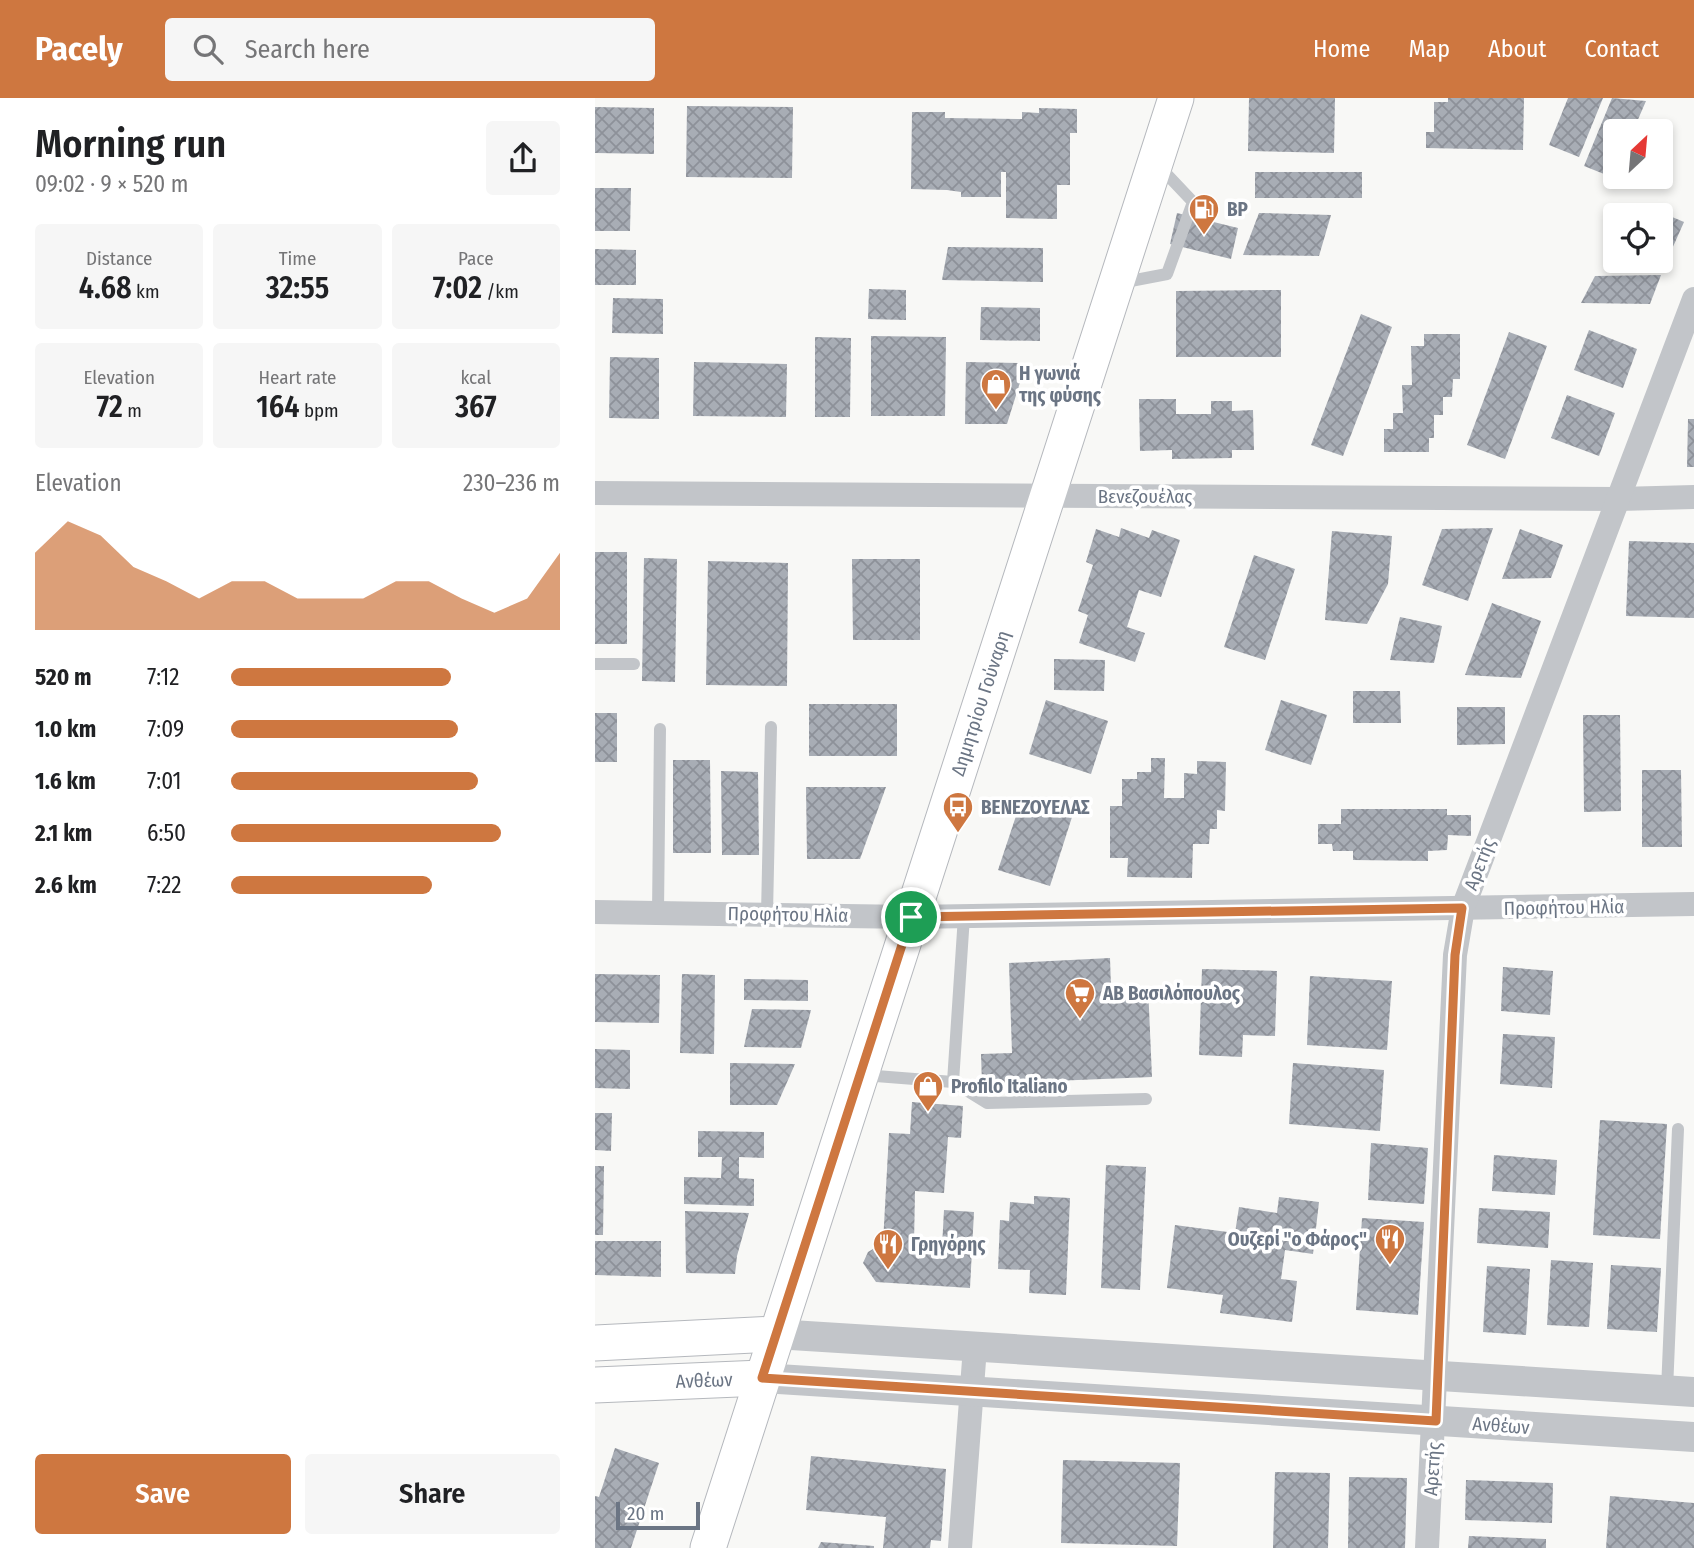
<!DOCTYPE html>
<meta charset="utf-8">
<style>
:root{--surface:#fff;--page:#f6f6f6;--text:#202124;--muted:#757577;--accent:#ce7740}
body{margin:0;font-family:"Fira Sans Condensed",sans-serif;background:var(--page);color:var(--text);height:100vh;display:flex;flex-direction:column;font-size:26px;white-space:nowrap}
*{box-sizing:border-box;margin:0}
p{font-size:23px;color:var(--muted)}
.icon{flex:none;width:38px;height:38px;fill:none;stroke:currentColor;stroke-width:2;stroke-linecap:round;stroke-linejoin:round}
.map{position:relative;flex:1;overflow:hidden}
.panel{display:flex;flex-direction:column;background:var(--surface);width:595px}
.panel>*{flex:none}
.needle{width:46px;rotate:26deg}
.controls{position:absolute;left:1008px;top:21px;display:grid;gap:14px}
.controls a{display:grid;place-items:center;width:70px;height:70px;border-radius:7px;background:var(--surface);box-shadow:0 4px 10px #0003;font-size:35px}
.scale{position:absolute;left:21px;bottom:18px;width:84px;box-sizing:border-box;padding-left:7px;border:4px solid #6b7584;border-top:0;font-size:19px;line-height:24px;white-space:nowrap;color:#6b7584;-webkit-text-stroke:5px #fff;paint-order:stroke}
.pin{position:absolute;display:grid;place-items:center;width:60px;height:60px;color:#fff;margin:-30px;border:4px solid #fff;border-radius:50%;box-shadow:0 2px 7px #0007}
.round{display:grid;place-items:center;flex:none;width:74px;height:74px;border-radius:7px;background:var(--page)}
.summary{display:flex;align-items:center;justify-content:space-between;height:119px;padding:0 35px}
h1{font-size:38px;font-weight:600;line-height:52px}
.figures{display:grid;grid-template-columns:repeat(3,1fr);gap:10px;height:119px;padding:7px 35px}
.figures div{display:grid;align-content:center;border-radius:7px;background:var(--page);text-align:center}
.figures b{font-size:30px;font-weight:600}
.figures small{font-size:19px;font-weight:400}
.figures p{font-size:19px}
.chart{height:196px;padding:14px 35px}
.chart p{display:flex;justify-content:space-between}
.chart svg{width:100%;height:126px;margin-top:7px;fill:var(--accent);opacity:.7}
.cta{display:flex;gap:14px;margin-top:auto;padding:14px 35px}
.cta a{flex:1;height:80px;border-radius:7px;background:var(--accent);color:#fff;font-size:28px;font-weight:600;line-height:80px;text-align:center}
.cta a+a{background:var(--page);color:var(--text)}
ul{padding:0 35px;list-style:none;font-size:23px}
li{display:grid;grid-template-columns:112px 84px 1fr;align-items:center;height:52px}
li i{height:18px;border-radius:9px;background:var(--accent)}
header{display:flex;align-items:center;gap:42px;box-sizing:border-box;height:98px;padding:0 35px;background:var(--accent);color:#fff}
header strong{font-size:33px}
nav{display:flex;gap:38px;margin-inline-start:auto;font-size:24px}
.search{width:490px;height:63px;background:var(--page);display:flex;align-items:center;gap:18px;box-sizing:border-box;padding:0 24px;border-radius:7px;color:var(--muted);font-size:26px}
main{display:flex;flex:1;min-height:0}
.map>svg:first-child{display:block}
</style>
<header>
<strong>Pacely</strong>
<div class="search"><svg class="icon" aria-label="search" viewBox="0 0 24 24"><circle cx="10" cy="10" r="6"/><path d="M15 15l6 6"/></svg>Search here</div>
<nav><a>Home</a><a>Map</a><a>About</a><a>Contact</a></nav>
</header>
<main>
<section class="panel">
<div class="summary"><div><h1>Morning run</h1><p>09:02 · 9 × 520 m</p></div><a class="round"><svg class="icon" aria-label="share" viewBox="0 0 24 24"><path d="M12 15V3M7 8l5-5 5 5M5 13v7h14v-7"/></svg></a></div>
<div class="figures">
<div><p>Distance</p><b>4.68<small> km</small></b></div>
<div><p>Time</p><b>32:55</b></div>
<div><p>Pace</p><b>7:02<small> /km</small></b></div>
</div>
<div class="figures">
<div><p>Elevation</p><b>72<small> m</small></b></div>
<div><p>Heart rate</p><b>164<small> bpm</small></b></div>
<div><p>kcal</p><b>367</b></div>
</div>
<div class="chart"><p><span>Elevation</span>230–236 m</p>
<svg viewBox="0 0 160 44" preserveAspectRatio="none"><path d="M0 44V17L10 6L20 11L30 22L40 27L50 33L60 27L70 27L80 33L90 33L100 33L110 27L120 27L130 33L140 38L150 33L160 17V44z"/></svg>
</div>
<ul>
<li><b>520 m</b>7:12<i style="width:67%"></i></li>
<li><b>1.0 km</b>7:09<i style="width:69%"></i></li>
<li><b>1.6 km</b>7:01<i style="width:75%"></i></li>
<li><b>2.1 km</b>6:50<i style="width:82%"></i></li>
<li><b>2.6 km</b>7:22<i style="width:61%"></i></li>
</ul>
<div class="cta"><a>Save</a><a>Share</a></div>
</section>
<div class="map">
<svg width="1099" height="1450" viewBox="0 0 1099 1450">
<defs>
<pattern id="building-cross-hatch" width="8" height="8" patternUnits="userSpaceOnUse" patternTransform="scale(1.75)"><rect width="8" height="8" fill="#a8adb5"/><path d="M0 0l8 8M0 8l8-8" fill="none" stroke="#8d9199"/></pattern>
</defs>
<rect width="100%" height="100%" fill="#f8f8f6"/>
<g fill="url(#building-cross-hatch)">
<path d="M 654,0 L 740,0 L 739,55 L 653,53 Z"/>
<path d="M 853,0 L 929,0 L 928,52 L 831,50 L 831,34 L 839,34 L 839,4 L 853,4 Z"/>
<path d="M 973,0 L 1008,0 L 984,59 L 954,47 Z"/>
<path d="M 1017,0 L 1051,3 L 1038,33 L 1020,33 L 1019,80 L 989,68 Z"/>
<path d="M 92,8 L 198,9 L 197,80 L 91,79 Z"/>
<path d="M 0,9 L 59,10 L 59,56 L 0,55 Z"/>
<path d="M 444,10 L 482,11 L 482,35 L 475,35 L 475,87 L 462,87 L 462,121 L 411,120 L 411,74 L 406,74 L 406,99 L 366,99 L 366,94 L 352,92 L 316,91 L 317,14 L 350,14 L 350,20 L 427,21 L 427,14 L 444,15 Z"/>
<rect x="660" y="74" width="107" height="26"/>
<path d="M 0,90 L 36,90 L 35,133 L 0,133 Z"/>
<path d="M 1063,113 L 1089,124 L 1073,160 L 1066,157 Z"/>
<path d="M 582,115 L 643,130 L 636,161 L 575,146 Z"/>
<path d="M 664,115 L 736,117 L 724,158 L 648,157 Z"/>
<path d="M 353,149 L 448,150 L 448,184 L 347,182 Z"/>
<path d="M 0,151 L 41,152 L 41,187 L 0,187 Z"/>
<path d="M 1066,177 L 1055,206 L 986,205 L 1000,178 Z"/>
<path d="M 274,191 L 311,192 L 311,222 L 273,221 Z"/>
<path d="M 686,192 L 686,259 L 581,259 L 581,193 Z"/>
<path d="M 18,200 L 68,201 L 68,236 L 17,235 Z"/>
<path d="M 386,209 L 445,210 L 445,243 L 385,242 Z"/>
<path d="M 766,216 L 797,229 L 748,358 L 716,347 Z"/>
<path d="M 994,232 L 1042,251 L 1028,290 L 979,272 Z"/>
<path d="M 914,234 L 952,248 L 910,361 L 872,347 Z"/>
<path d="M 829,236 L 865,236 L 865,281 L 858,281 L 857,299 L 848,299 L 848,317 L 839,317 L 839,340 L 834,340 L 834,354 L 789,354 L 789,331 L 798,331 L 798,315 L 808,315 L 807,287 L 817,287 L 816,248 L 829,248 Z"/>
<path d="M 276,238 L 351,239 L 350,318 L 276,318 Z"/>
<path d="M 220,239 L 256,240 L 255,319 L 220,319 Z"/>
<path d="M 15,259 L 64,260 L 64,321 L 14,320 Z"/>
<path d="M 99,264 L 192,266 L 191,319 L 98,318 Z"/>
<path d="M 371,264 L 427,265 L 427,278 L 412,326 L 370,326 Z"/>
<path d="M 972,297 L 1020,315 L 1004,358 L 956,340 Z"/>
<path d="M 544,301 L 581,301 L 581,316 L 616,316 L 616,303 L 637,303 L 637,313 L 658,312 L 659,352 L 637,352 L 637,360 L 577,361 L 577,352 L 545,353 Z"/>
<path d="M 1093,321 L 1099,321 L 1099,369 L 1092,369 Z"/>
<path d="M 526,430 L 554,440 L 557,432 L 585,442 L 566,499 L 544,492 L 532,529 L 550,535 L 540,564 L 484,545 L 493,517 L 483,513 L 498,467 L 491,464 L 501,431 L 524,439 Z"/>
<path d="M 898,430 L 873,503 L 827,487 L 847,431 Z"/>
<path d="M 925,431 L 968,447 L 956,480 L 907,481 Z"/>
<path d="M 737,433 L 797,438 L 793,486 L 772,526 L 730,522 Z"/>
<path d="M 1034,443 L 1099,445 L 1099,520 L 1031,518 Z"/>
<rect x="0" y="454" width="32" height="92"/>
<path d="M 659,457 L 700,471 L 670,562 L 629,549 Z"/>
<path d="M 49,460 L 82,461 L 80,584 L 47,583 Z"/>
<path d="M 257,461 L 325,461 L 325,542 L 258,542 Z"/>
<path d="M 113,463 L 193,465 L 192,588 L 111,587 Z"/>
<path d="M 897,505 L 946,523 L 926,580 L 870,577 Z"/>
<path d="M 805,519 L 847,528 L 839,565 L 795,562 Z"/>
<path d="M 459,561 L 510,562 L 509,593 L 459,592 Z"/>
<path d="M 758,593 L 805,593 L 806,625 L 758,625 Z"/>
<path d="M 451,602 L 513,623 L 496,676 L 434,656 Z"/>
<path d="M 686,602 L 732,617 L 716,667 L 670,652 Z"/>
<rect x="214" y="606" width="88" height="52"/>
<path d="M 862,609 L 910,609 L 910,646 L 862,647 Z"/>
<rect x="0" y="615" width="22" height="49"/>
<path d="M 988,617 L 1025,617 L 1026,713 L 989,714 Z"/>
<path d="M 556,660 L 570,660 L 569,700 L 589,700 L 589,675 L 602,676 L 602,663 L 631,664 L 630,713 L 622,712 L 622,731 L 615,731 L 614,746 L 598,746 L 597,780 L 532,779 L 533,760 L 515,760 L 515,708 L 527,708 L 527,681 L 542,681 L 542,674 L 556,674 Z"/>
<path d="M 78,662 L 115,662 L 116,755 L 78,755 Z"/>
<path d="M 1047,672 L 1086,672 L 1087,749 L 1047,749 Z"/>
<path d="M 126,673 L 163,674 L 164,757 L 127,757 Z"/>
<path d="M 211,689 L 291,689 L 265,761 L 212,761 Z"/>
<path d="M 426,703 L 477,719 L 455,788 L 403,772 Z"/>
<path d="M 746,711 L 852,711 L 852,717 L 876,717 L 876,738 L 853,737 L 852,752 L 833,753 L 833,763 L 758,762 L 758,753 L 738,753 L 737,746 L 723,746 L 723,726 L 746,726 Z"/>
<path d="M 515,860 L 516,890 L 553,888 L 557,979 L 387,986 L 386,956 L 417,955 L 414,865 Z"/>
<path d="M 908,869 L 958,873 L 955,917 L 906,913 Z"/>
<path d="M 607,871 L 682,873 L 680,938 L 648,937 L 647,959 L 604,957 Z"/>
<path d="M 0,876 L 65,877 L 64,925 L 0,924 Z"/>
<path d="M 87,876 L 120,877 L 119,956 L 85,955 Z"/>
<path d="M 715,878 L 797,883 L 792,952 L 712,947 Z"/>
<path d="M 149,881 L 213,882 L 213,903 L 149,902 Z"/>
<path d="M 157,911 L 216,912 L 206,950 L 149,949 Z"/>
<path d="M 908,936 L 960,939 L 957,990 L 905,986 Z"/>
<path d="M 0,951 L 35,952 L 35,991 L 0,990 Z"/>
<path d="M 135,965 L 200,966 L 182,1007 L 135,1007 Z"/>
<path d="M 698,965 L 789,972 L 785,1033 L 694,1026 Z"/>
<path d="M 317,1004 L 368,1008 L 366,1040 L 353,1039 L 349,1095 L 320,1093 L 319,1146 L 347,1149 L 349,1112 L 379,1114 L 375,1190 L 281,1184 L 268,1165 L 273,1154 L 288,1145 L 294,1035 L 315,1036 Z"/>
<path d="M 0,1015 L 17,1015 L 16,1053 L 0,1052 Z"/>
<path d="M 1005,1022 L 1072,1026 L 1065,1141 L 998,1137 Z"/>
<path d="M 103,1033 L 169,1034 L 169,1060 L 144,1059 L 144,1080 L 159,1081 L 159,1108 L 89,1106 L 89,1079 L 126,1080 L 127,1059 L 103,1059 Z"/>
<path d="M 776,1045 L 833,1050 L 829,1106 L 773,1102 Z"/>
<path d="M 899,1057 L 962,1062 L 960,1097 L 897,1093 Z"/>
<path d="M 511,1067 L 551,1069 L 545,1192 L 506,1190 Z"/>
<path d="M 0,1068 L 9,1068 L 8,1137 L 0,1137 Z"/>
<path d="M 439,1098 L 475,1100 L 471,1197 L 434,1195 L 435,1172 L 403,1171 L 405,1122 L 414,1123 L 415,1104 L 439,1106 Z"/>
<path d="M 684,1099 L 724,1104 L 718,1156 L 690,1152 L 686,1181 L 702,1183 L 697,1224 L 625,1215 L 628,1197 L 572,1190 L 580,1127 L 640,1135 L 644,1109 L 682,1115 Z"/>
<path d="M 884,1110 L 955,1114 L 953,1150 L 882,1145 Z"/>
<path d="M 90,1113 L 154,1115 L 142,1158 L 140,1176 L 91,1175 Z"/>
<path d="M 767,1120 L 829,1124 L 823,1217 L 761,1212 Z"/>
<path d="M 0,1143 L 66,1143 L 66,1179 L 0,1177 Z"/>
<path d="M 956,1162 L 998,1165 L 994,1229 L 952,1227 Z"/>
<path d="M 1016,1167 L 1066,1170 L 1062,1234 L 1012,1231 Z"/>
<path d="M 892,1168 L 935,1171 L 931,1237 L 888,1234 Z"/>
<path d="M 20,1350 L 64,1365 L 36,1450 L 0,1450 L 0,1398 L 4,1399 Z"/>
<path d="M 216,1358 L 351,1371 L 346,1443 L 336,1442 L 335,1450 L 288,1450 L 291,1419 L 211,1412 Z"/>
<path d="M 468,1362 L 585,1365 L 582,1448 L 466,1445 Z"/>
<path d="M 680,1374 L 735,1375 L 733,1450 L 678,1450 Z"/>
<path d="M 754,1379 L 812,1380 L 810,1450 L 753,1450 Z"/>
<path d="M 871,1382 L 958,1385 L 957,1425 L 870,1422 Z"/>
<path d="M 1015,1398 L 1099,1405 L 1099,1450 L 1011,1450 Z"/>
<path d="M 874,1438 L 951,1441 L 951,1450 L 873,1450 Z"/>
<path d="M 226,1444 L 279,1448 L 279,1450 L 223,1450 Z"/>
</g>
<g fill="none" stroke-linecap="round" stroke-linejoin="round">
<g stroke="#b5b8bd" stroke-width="37">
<g id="secondary">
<path d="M 0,1245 L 180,1236"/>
<path d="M 0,1287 L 167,1280"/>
<path d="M 113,1450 L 581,0"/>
</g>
</g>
<g stroke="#c2c5c9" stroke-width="12">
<path d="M 525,185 L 572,176 L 598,104 L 564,68"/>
<path d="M 0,566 L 39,566"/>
<path d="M 63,815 L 65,631"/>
<path d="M 172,816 L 176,629"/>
<path d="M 268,977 L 358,984 L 392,1005 L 551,1001"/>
<path d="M 358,984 L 369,818"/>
<path d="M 1072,1292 L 1083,1031"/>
</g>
<g stroke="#c2c5c9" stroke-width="24">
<path d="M 0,395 L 1024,401 L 1099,399"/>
<path d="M 0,814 L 316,819 L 1099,806"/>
<path d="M 365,1450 L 380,1249"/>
<path d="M 832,1450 L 860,857 L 868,810 L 1099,201"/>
</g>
<g stroke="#c2c5c9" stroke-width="30">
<path d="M 180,1236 L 1099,1294"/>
<path d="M 167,1280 L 1099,1339"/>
</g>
<use href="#secondary" stroke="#fff" stroke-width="35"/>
</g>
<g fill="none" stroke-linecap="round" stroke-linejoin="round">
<g stroke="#fff" stroke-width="14">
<path id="route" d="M 867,810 L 860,857 L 841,1323 L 167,1280 L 316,819 Z"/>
</g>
<use href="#route" stroke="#ce7740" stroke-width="9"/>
</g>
<defs>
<g id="fuel-pin" transform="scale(1.575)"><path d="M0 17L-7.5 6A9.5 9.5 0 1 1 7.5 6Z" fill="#ce7740" stroke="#fff"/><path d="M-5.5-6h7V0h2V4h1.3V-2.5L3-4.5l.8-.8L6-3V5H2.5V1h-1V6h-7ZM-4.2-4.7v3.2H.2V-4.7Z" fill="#fff"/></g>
<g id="shop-pin" transform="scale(1.575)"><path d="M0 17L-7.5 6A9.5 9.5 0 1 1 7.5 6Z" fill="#ce7740" stroke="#fff"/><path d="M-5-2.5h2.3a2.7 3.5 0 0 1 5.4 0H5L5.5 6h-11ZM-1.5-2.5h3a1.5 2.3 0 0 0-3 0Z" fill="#fff"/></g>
<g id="bus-pin" transform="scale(1.575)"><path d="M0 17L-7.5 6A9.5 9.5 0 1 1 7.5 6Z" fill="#ce7740" stroke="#fff"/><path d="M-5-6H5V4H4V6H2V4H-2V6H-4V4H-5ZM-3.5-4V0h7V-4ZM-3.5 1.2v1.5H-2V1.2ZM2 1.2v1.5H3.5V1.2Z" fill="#fff"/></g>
<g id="supermarket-pin" transform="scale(1.575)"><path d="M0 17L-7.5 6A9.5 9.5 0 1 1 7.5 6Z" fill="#ce7740" stroke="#fff"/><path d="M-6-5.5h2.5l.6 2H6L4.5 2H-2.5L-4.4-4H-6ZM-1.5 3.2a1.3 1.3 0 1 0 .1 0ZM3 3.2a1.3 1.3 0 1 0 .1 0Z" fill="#fff"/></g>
<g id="restaurant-pin" transform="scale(1.575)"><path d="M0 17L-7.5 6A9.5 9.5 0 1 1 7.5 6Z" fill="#ce7740" stroke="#fff"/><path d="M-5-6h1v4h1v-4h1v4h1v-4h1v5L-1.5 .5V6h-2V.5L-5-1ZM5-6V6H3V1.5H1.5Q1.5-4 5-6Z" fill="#fff"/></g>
</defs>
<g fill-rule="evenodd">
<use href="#fuel-pin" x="609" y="111"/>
<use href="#shop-pin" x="401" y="286"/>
<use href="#bus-pin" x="363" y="709"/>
<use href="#supermarket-pin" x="485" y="895"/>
<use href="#shop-pin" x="333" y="988"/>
<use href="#restaurant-pin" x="795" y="1141"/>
<use href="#restaurant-pin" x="293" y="1146"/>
</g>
<g text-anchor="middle" stroke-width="7" stroke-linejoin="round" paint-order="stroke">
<g font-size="19" font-weight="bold" fill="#6b7584" stroke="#fff" text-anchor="start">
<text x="632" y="118">BP</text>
<text x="424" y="282">Η γωνιά<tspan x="424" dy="22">της φύσης</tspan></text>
<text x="386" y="716">ΒΕΝΕΖΟΥΕΛΑΣ</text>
<text x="508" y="902">ΑΒ Βασιλόπουλος</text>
<text x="356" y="995">Profilo Italiano</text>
<text x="772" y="1148" text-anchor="end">Ουζερί "ο Φάρος"</text>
<text x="316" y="1153">Γρηγόρης</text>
</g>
<g font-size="19" fill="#6b7584" stroke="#fff">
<text x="550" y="405">Βενεζουέλας</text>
<text transform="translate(385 605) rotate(-72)" y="7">Δημητρίου Γούναρη</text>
<text transform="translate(884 766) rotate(-69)" y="7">Αρετής</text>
<text transform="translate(969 809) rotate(-1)" y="7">Προφήτου Ηλία</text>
<text transform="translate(193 816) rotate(1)" y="7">Προφήτου Ηλία</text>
<text transform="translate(109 1282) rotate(-2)" y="7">Ανθέων</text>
<text transform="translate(906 1327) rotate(4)" y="7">Ανθέων</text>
<text transform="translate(837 1371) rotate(-86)" y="7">Αρετής</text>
</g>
</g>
</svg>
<div class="controls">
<a><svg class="needle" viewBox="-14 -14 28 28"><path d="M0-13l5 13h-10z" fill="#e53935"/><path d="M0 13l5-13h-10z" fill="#757577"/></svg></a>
<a><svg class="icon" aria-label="locate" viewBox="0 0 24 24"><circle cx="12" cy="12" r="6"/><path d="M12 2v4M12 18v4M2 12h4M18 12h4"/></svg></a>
</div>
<div class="scale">20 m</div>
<div class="pin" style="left:316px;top:819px;background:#1e9e55"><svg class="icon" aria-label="arrive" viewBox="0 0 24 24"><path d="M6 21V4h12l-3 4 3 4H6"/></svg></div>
</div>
</main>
